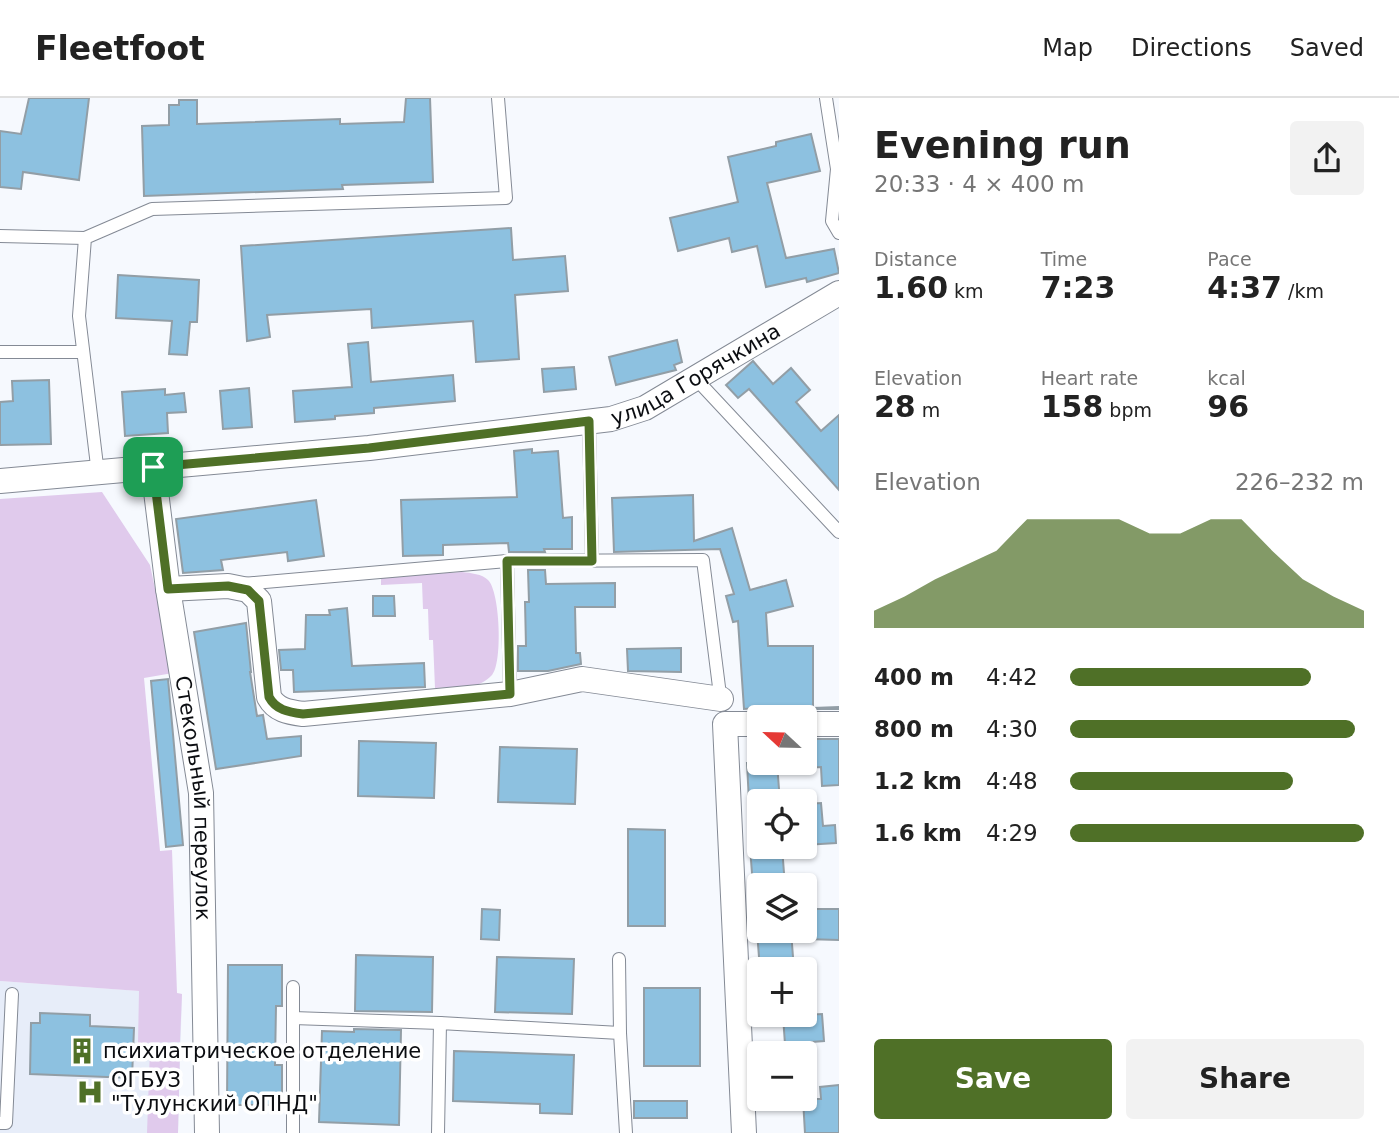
<!DOCTYPE html>
<meta charset="utf-8">
<style>
:root{--surface:#fff;--page:#f2f2f2;--text:#222;--muted:#767676;--line:#e0e0e0;--accent:#4f7027}
body{margin:0;font-family:"DejaVu Sans",sans-serif;background:var(--page);color:var(--text);height:100vh;display:flex;flex-direction:column;font-size:26px;white-space:nowrap}
*{box-sizing:border-box;margin:0}
p{font-size:23px;color:var(--muted)}
.icon{flex:none;width:38px;height:38px;fill:none;stroke:currentColor;stroke-width:2;stroke-linecap:round;stroke-linejoin:round}
.map{position:relative;flex:1;overflow:hidden}
.side{display:flex;flex-direction:column;background:var(--surface);width:560px}
.side>*{flex:none}
.needle{width:46px;rotate:292deg}
.fabs{position:absolute;left:747px;top:607px;display:grid;gap:14px}
.fabs a{display:grid;place-items:center;width:70px;height:70px;border-radius:7px;background:var(--surface);box-shadow:0 2px 5px #0004;font-size:35px}
.pin{position:absolute;display:grid;place-items:center;width:60px;height:60px;color:#fff;margin:-30px;border-radius:14px;box-shadow:0 4px 10px #0006}
.round{display:grid;place-items:center;flex:none;width:74px;height:74px;border-radius:7px;background:var(--page)}
.summary{display:flex;align-items:center;justify-content:space-between;height:119px;padding:0 35px}
h1{font-size:38px;font-weight:700;line-height:52px}
.metrics{display:grid;grid-template-columns:repeat(3,1fr);gap:10px;height:119px;padding:7px 35px}
.metrics div{display:grid;align-content:center}
.metrics b{font-size:30px;font-weight:700}
.metrics small{font-size:19px;font-weight:400}
.metrics p{font-size:19px}
.chart{height:196px;padding:14px 35px}
.chart p{display:flex;justify-content:space-between}
.chart svg{width:100%;height:126px;margin-top:7px;fill:var(--accent);opacity:.7}
.action{display:flex;gap:14px;margin-top:auto;padding:14px 35px}
.action a{flex:1;height:80px;border-radius:7px;background:var(--accent);color:#fff;font-size:28px;font-weight:700;line-height:80px;text-align:center}
.action a+a{background:var(--page);color:var(--text)}
ul{padding:0 35px;list-style:none;font-size:23px}
li{display:grid;grid-template-columns:112px 84px 1fr;align-items:center;height:52px}
li i{height:18px;border-radius:9px;background:var(--accent)}
header{display:flex;align-items:center;gap:42px;box-sizing:border-box;height:98px;padding:0 35px;background:var(--surface);border-bottom:2px solid var(--line)}
header strong{font-size:33px}
nav{display:flex;gap:38px;margin-inline-start:auto;font-size:24px}
main{display:flex;flex:1;min-height:0}
.map>svg:first-child{display:block}
</style>
<header>
<strong>Fleetfoot</strong>
<nav><a>Map</a><a>Directions</a><a>Saved</a></nav>
</header>
<main>
<div class="map">
<svg width="839" height="1035" viewBox="0 0 839 1035">
<rect width="100%" height="100%" fill="#f6f9fe"/>
<path fill="#e7edf9" d="M 0,883 L 182,896 L 178,1035 L 0,1035 Z"/>
<g fill="#e0caec">
<path d="M 102,394 L 150,467 L 173,575 L 144,580 L 160,753 L 172,752 L 177,895 L 182,896 L 180,944 L 138,945 L 139,893 L 0,883 L 0,401 Z"/>
<path d="M 462,474 C 471,475 482,476 488,482 C 500,493 503,565 492,577 C 477,593 455,589 435,590 L 433,542 L 429,542 L 428,511 L 423,511 L 422,485 L 381,487 L 381,479 Z"/>
<path d="M 150,951 L 180,953 L 178,1035 L 147,1035 Z"/>
</g>
<g fill="#8dc1e0" stroke="#929ea6" stroke-width="2">
<path d="M 29,0 L 89,0 L 79,82 L 23,74 L 21,91 L 0,89 L 0,33 L 21,36 Z"/>
<path d="M 406,0 L 430,0 L 433,84 L 342,87 L 343,91 L 144,98 L 142,28 L 169,27 L 169,7 L 179,7 L 179,2 L 197,2 L 197,26 L 340,21 L 340,26 L 404,24 Z"/>
<path d="M 811,36 L 820,73 L 767,85 L 786,160 L 834,151 L 839,175 L 807,184 L 806,180 L 766,189 L 757,148 L 732,154 L 729,140 L 678,153 L 670,120 L 738,104 L 728,59 L 776,48 L 776,44 Z"/>
<path d="M 511,130 L 513,162 L 565,158 L 568,193 L 515,197 L 519,261 L 476,264 L 473,223 L 372,230 L 371,211 L 267,217 L 270,239 L 247,243 L 241,148 Z"/>
<path d="M 118,177 L 199,182 L 197,224 L 190,224 L 187,257 L 169,256 L 172,223 L 116,220 Z"/>
<path d="M 677,242 L 682,264 L 674,267 L 676,272 L 616,287 L 609,259 Z"/>
<path d="M 368,244 L 371,284 L 453,277 L 455,303 L 374,310 L 374,315 L 335,318 L 335,321 L 295,324 L 293,293 L 352,289 L 348,246 Z"/>
<path d="M 753,263 L 773,286 L 791,270 L 810,292 L 796,304 L 821,333 L 839,317 L 839,392 L 749,291 L 738,300 L 726,287 Z"/>
<path d="M 574,269 L 576,291 L 544,294 L 542,271 Z"/>
<path d="M 49,282 L 51,346 L 0,347 L 0,304 L 13,303 L 12,283 Z"/>
<path d="M 249,290 L 252,329 L 223,331 L 220,293 Z"/>
<path d="M 165,291 L 165,297 L 184,295 L 186,314 L 167,315 L 168,335 L 125,338 L 122,294 Z"/>
<path d="M 532,351 L 532,355 L 558,353 L 563,420 L 572,419 L 572,451 L 544,451 L 545,454 L 509,454 L 508,445 L 443,447 L 443,457 L 403,458 L 401,402 L 517,399 L 514,353 Z"/>
<path d="M 693,397 L 694,443 L 732,430 L 750,492 L 786,482 L 793,508 L 766,515 L 768,548 L 813,548 L 813,610 L 839,609 L 839,611 L 805,611 L 797,614 L 792,620 L 773,620 L 769,615 L 769,609 L 744,611 L 738,523 L 733,524 L 726,498 L 734,496 L 720,451 L 614,454 L 612,400 Z"/>
<path d="M 316,402 L 324,458 L 288,463 L 287,454 L 221,462 L 223,472 L 183,475 L 176,421 Z"/>
<path d="M 528,472 L 545,472 L 546,486 L 615,485 L 615,509 L 575,509 L 576,555 L 580,555 L 581,566 L 548,573 L 518,573 L 518,548 L 526,548 L 525,504 L 529,504 Z"/>
<path d="M 373,498 L 394,498 L 395,518 L 373,518 Z"/>
<path d="M 347,510 L 352,568 L 424,565 L 425,589 L 294,594 L 293,572 L 281,572 L 279,552 L 305,551 L 306,517 L 330,517 L 329,512 Z"/>
<path d="M 246,525 L 251,574 L 250,574 L 257,618 L 263,617 L 267,641 L 301,638 L 301,658 L 216,671 L 194,534 Z"/>
<path d="M 681,550 L 681,574 L 628,573 L 627,551 Z"/>
<path d="M 168,581 L 183,747 L 166,749 L 151,583 Z"/>
<path d="M 805,641 L 839,641 L 839,687 L 822,688 L 821,669 L 805,670 Z"/>
<path d="M 359,643 L 436,645 L 434,700 L 358,698 Z"/>
<path d="M 500,649 L 577,651 L 575,706 L 498,704 Z"/>
<path d="M 747,665 L 777,665 L 780,704 L 749,704 Z"/>
<path d="M 821,705 L 823,728 L 835,727 L 836,745 L 805,747 L 805,706 Z"/>
<path d="M 628,731 L 665,732 L 665,828 L 628,828 Z"/>
<path d="M 750,749 L 782,749 L 785,788 L 753,788 Z"/>
<path d="M 482,811 L 500,812 L 499,842 L 481,841 Z"/>
<path d="M 805,811 L 839,811 L 839,842 L 805,841 Z"/>
<path d="M 757,833 L 791,833 L 794,872 L 760,872 Z"/>
<path d="M 356,857 L 433,859 L 432,914 L 355,913 Z"/>
<path d="M 497,859 L 574,861 L 572,916 L 495,914 Z"/>
<path d="M 228,867 L 282,867 L 282,908 L 276,908 L 275,967 L 282,967 L 282,1007 L 227,1007 Z"/>
<rect x="644" y="890" width="56" height="78"/>
<path d="M 40,915 L 90,917 L 90,928 L 134,930 L 132,980 L 30,976 L 31,925 L 40,925 Z"/>
<path d="M 822,916 L 824,943 L 785,946 L 783,918 Z"/>
<path d="M 354,931 L 401,932 L 399,1027 L 319,1024 L 322,933 L 354,934 Z"/>
<path d="M 454,953 L 574,957 L 572,1016 L 540,1015 L 540,1006 L 453,1003 Z"/>
<path d="M 839,987 L 839,1035 L 805,1035 L 803,1001 L 821,1001 L 820,989 Z"/>
<rect x="634" y="1003" width="53" height="17"/>
</g>
<g fill="none" stroke-linecap="round" stroke-linejoin="round">
<g stroke="#848a95" stroke-width="14">
<g id="lane">
<path d="M 826,0 L 837,71 L 832,123 L 839,135"/>
<path d="M 0,138 L 85,140"/>
<path d="M 0,254 L 83,254"/>
<path d="M 696,281 L 839,434"/>
<path d="M 589,323 L 592,463"/>
<path d="M 98,376 L 79,218 L 85,140 L 152,111 L 506,100 L 498,0"/>
<path d="M 507,463 L 510,596"/>
<path d="M 243,486 L 507,463 L 703,462 L 721,605"/>
<path d="M 619,861 L 620,935"/>
<path d="M 293,920 L 440,925"/>
<path d="M 0,1025 L 6,1025 L 12,896"/>
<path d="M 293,1035 L 293,889"/>
<path d="M 438,1035 L 440,925 L 620,935 L 626,1035"/>
</g>
</g>
<g stroke="#848a95" stroke-width="26">
<g id="street">
<path id="s1" d="M 153,369 L 168,491 L 201,695 L 207,1035"/>
<path id="s2" d="M 0,383 L 369,350 L 611,321 L 645,310 L 839,195"/>
<path d="M 168,491 L 228,488 L 248,492 L 259,503 L 269,599 C 276,612 288,614 303,616 L 510,596 L 582,581 L 721,601"/>
<path d="M 805,626 L 839,626"/>
<path d="M 744,1035 L 725,626 L 760,626"/>
</g>
</g>
<use href="#lane" stroke="#fff" stroke-width="12"/>
<use href="#street" stroke="#fff" stroke-width="24"/>
</g>
<g fill="none" stroke-linecap="round" stroke-linejoin="round">
<g stroke="#fff" stroke-width="14">
<path id="route" d="M 589,323 L 592,463 L 507,463 L 510,596 L 303,616 C 288,614 276,612 269,599 L 259,503 L 248,492 L 228,488 L 168,491 L 153,369 L 369,350 Z"/>
</g>
<use href="#route" stroke="#4f7027" stroke-width="9"/>
</g>
<defs>
<g id="building-bare" transform="scale(2.1)"><path d="M-4-6H4V6H1V3H-1V6H-4ZM-2.5-4.3h1.7v1.8h-1.7ZM.8-4.3h1.7v1.8H.8ZM-2.5-1h1.7V.8h-1.7ZM.8-1h1.7V.8H.8Z" fill="#4f7027" stroke="#fff" stroke-width="2.5" paint-order="stroke"/></g>
<g id="hospital-bare" transform="scale(2.1)"><path d="M-5-5h3v3.5h4V-5h3V5h-3V1.5h-4V5h-3Z" fill="#4f7027" stroke="#fff" stroke-width="2.5" paint-order="stroke"/></g>
</defs>
<g fill-rule="evenodd">
<use href="#building-bare" x="82" y="953"/>
<use href="#hospital-bare" x="90" y="994"/>
</g>
<g text-anchor="middle" stroke-width="7" stroke-linejoin="round" paint-order="stroke">
<g font-size="21" fill="#0b0d11" stroke="#fff">
<text dy="7" stroke="none"><textPath href="#s2" startOffset="710">улица Горячкина</textPath></text>
<text dy="7" stroke="none"><textPath href="#s1" startOffset="334">Стекольный переулок</textPath></text>
</g>
<g font-size="21" fill="#0b0d11" stroke="#fff" text-anchor="start">
<text x="103" y="960">психиатрическое отделение</text>
<text x="111" y="989">ОГБУЗ<tspan x="111" dy="24">"Тулунский ОПНД"</tspan></text>
</g>
</g>
</svg>
<div class="fabs">
<a><svg class="needle" viewBox="-14 -14 28 28"><path d="M0-13l5 13h-10z" fill="#e53935"/><path d="M0 13l5-13h-10z" fill="#767676"/></svg></a>
<a><svg class="icon" aria-label="locate" viewBox="0 0 24 24"><circle cx="12" cy="12" r="6"/><path d="M12 2v4M12 18v4M2 12h4M18 12h4"/></svg></a>
<a><svg class="icon" aria-label="layers" viewBox="0 0 24 24"><path d="M12 4l9 5-9 5-9-5zM3 14l9 5 9-5"/></svg></a>
<a>+</a>
<a>−</a>
</div>
<div class="pin" style="left:153px;top:369px;background:#1e9e55"><svg class="icon" aria-label="arrive" viewBox="0 0 24 24"><path d="M6 21V4h12l-3 4 3 4H6"/></svg></div>
</div>
<section class="side">
<div class="summary"><div><h1>Evening run</h1><p>20:33 · 4 × 400 m</p></div><a class="round"><svg class="icon" aria-label="share" viewBox="0 0 24 24"><path d="M12 15V3M7 8l5-5 5 5M5 13v7h14v-7"/></svg></a></div>
<div class="metrics">
<div><p>Distance</p><b>1.60<small> km</small></b></div>
<div><p>Time</p><b>7:23</b></div>
<div><p>Pace</p><b>4:37<small> /km</small></b></div>
</div>
<div class="metrics">
<div><p>Elevation</p><b>28<small> m</small></b></div>
<div><p>Heart rate</p><b>158<small> bpm</small></b></div>
<div><p>kcal</p><b>96</b></div>
</div>
<div class="chart"><p><span>Elevation</span>226–232 m</p>
<svg viewBox="0 0 160 44" preserveAspectRatio="none"><path d="M0 44V38L10 33L20 27L30 22L40 17L50 6L60 6L70 6L80 6L90 11L100 11L110 6L120 6L130 17L140 27L150 33L160 38V44z"/></svg>
</div>
<ul>
<li><b>400 m</b>4:42<i style="width:82%"></i></li>
<li><b>800 m</b>4:30<i style="width:97%"></i></li>
<li><b>1.2 km</b>4:48<i style="width:76%"></i></li>
<li><b>1.6 km</b>4:29<i style="width:100%"></i></li>
</ul>
<div class="action"><a>Save</a><a>Share</a></div>
</section>
</main>
